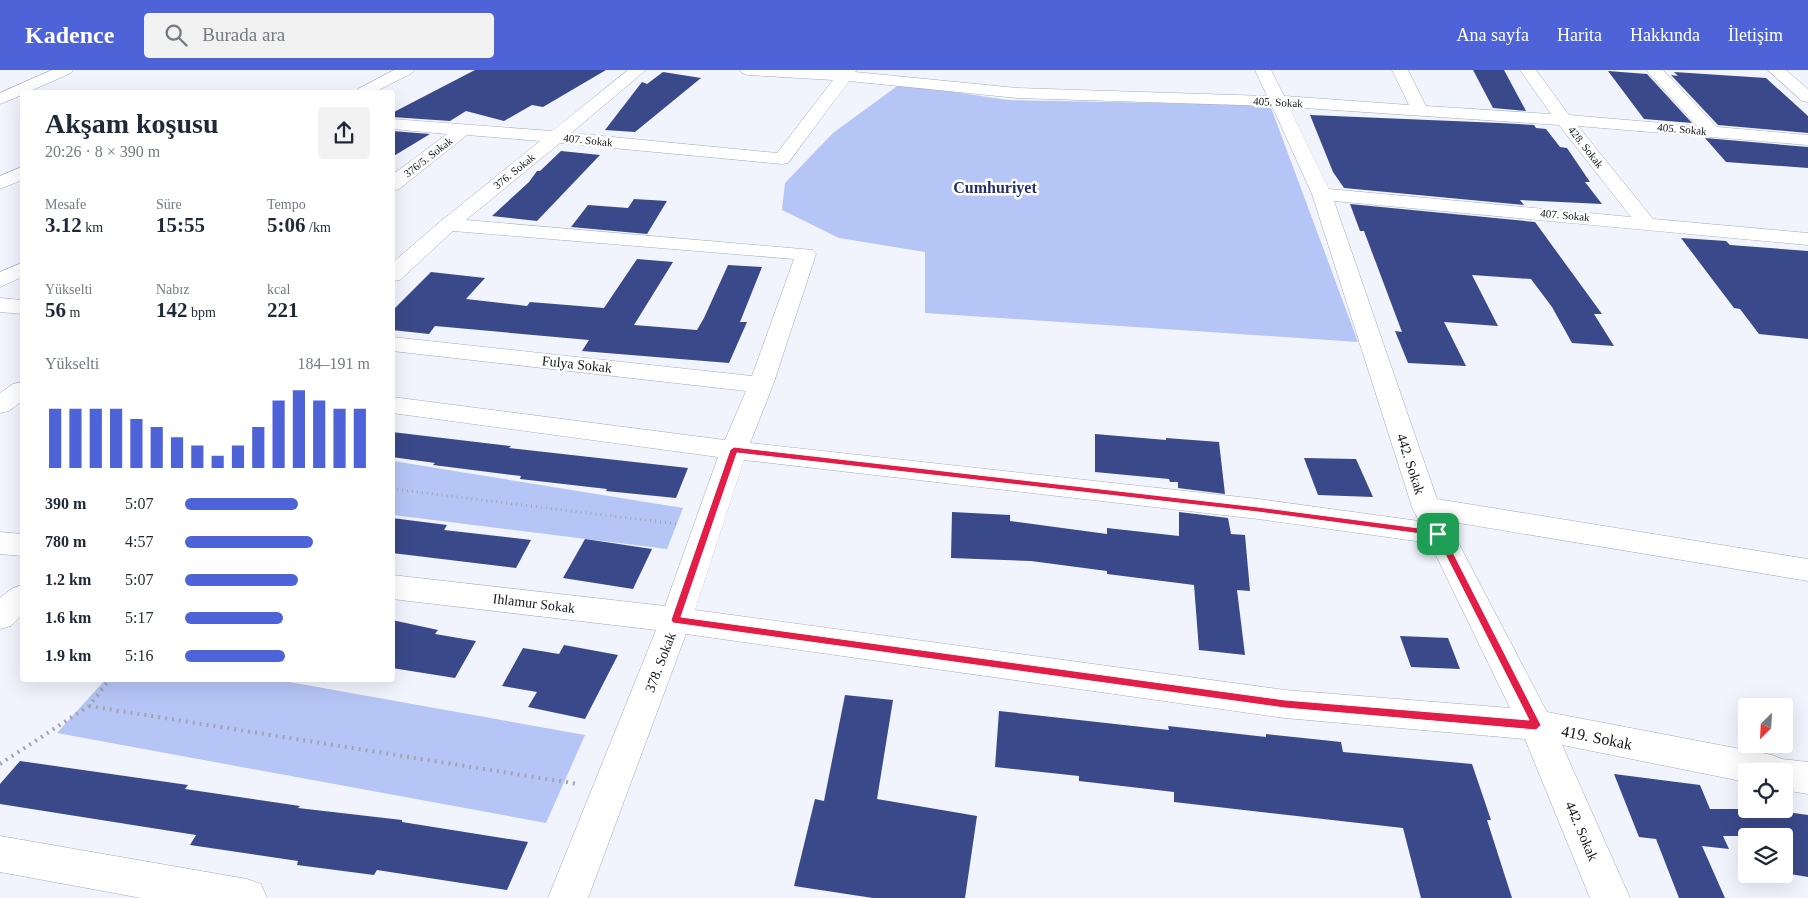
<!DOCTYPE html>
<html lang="tr">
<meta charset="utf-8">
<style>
:root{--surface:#fff;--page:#f2f2f3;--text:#1f2937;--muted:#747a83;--accent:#4e63d8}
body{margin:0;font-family:"Times New Roman",serif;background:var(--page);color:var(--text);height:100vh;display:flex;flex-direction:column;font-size:19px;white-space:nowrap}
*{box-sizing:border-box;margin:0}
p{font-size:16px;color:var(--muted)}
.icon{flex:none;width:28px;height:28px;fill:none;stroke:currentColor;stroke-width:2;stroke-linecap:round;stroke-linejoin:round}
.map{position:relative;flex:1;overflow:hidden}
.side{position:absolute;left:20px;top:20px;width:375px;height:592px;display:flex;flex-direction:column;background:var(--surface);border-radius:5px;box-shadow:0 5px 20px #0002}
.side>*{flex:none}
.needle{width:32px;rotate:204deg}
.buttons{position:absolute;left:1738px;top:628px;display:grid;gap:10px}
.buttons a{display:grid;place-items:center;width:55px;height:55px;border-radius:5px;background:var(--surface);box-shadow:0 5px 20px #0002;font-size:25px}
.pin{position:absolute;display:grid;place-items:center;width:42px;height:42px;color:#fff;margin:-21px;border-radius:10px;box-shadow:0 2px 8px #0006}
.round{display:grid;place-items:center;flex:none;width:52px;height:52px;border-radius:5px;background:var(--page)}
.head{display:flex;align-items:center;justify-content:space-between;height:85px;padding:0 25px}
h1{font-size:28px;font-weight:600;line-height:38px}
.metrics{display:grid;grid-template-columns:repeat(3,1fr);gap:8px;height:85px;padding:5px 25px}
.metrics div{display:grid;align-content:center}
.metrics b{font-size:21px;font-weight:600}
.metrics small{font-size:14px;font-weight:400}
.metrics p{font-size:14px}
.chart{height:140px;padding:10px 25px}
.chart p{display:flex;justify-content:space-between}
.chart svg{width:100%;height:90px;margin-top:5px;stroke:var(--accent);stroke-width:6}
ul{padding:0 25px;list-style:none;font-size:16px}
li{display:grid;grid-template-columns:80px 60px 1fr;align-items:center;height:38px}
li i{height:12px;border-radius:6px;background:var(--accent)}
header{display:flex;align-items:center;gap:30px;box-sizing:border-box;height:70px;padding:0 25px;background:var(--accent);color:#fff}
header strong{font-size:24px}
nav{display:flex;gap:28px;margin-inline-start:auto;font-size:18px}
.search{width:350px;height:45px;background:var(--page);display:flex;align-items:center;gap:12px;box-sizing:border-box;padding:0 18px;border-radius:5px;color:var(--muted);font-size:19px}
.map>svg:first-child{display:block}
</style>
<header>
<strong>Kadence</strong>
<div class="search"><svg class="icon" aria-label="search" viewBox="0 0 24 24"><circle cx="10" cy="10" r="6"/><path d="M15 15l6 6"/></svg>Burada ara</div>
<nav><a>Ana sayfa</a><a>Harita</a><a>Hakkında</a><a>İletişim</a></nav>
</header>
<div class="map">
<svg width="1808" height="828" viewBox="0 0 1808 828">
<rect width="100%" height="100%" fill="#f1f4fd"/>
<g fill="#b5c5f6">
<path d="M 900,14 L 1008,30 L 1270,35 L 1358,272 L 925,243 L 925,182 L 839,168 L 782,140 L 785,113 L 833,63 Z"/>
<path d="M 393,391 L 683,438 L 667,479 L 393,445 Z"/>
<path d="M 105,610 L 278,610 L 585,665 L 546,753 L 57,663 Z"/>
</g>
<g fill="#3a4989">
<path d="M 475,0 L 606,0 L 543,37 L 532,35 L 504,51 L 466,41 L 450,51 L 392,47 L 392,43 Z"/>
<path d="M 1473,0 L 1504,0 L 1526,41 L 1493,38 Z"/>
<path d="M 1608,1 L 1647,4 L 1692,53 L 1644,49 Z"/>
<path d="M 663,2 L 701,8 L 635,62 L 605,60 L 642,12 L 647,14 Z"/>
<path d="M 1674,2 L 1766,8 L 1808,46 L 1808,63 L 1718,55 L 1671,5 L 1678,6 Z"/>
<path d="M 1310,45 L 1500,53 L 1534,55 L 1536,58 L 1546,59 L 1560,77 L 1567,78 L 1590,112 L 1585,112 L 1602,134 L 1520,130 L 1524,135 L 1344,118 L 1333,102 Z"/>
<path d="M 392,61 L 430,64 L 392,87 Z"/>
<path d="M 1705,68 L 1808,77 L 1808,98 L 1726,92 Z"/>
<path d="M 561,81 L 600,85 L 537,151 L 492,146 L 529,112 L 537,101 L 540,101 Z"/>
<path d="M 634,129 L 667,131 L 647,164 L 571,157 L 588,135 L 628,138 Z"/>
<path d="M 1350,134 L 1535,152 L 1602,244 L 1594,244 L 1614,276 L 1572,273 L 1552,237 L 1531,209 L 1472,205 L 1498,256 L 1444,252 L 1466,296 L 1408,293 L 1395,261 L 1402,262 L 1364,161 L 1360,161 Z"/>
<path d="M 1681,168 L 1726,171 L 1730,175 L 1808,181 L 1808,269 L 1759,264 L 1740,239 L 1734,238 Z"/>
<path d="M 637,189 L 673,192 L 634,255 L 697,260 L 704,248 L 728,195 L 762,197 L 740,252 L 747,252 L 729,293 L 582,281 L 589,270 L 435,256 L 429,264 L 392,260 L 392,241 L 431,202 L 485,208 L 466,229 L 527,236 L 530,232 L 604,238 Z"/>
<path d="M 392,362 L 511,376 L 509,378 L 688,398 L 676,428 L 606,421 L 607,419 L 520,409 L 521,406 L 433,395 L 435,393 L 392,387 Z"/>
<path d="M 1095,364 L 1166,370 L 1166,368 L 1219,372 L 1225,424 L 1178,418 L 1178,412 L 1170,412 L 1169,409 L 1095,402 Z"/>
<path d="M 1304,388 L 1356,389 L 1373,427 L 1318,425 Z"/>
<path d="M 952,442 L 1010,445 L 1010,451 L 1107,464 L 1107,458 L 1179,466 L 1179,442 L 1228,448 L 1231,464 L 1245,465 L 1250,521 L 1237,520 L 1245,585 L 1199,580 L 1194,515 L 1107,504 L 1107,501 L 1031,491 L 951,488 Z"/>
<path d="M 392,448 L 447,455 L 444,460 L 531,470 L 516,498 L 392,483 Z"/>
<path d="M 585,469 L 652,479 L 633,519 L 563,508 Z"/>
<path d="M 392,550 L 438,560 L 435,564 L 476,571 L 455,608 L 392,598 Z"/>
<path d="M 1400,566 L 1448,568 L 1460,599 L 1411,597 Z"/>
<path d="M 564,575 L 618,585 L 585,649 L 528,637 L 537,622 L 502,616 L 523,578 L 559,584 Z"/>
<path d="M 845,625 L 893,630 L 877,729 L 977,746 L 965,828 L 873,828 L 794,816 L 815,729 L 824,731 Z"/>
<path d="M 999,641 L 1169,660 L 1168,656 L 1266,667 L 1266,664 L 1341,672 L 1343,682 L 1472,694 L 1491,750 L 1487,750 L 1512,828 L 1421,828 L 1403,758 L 1174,732 L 1174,722 L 1079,711 L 1079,706 L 995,697 Z"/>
<path d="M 20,691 L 188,715 L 185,719 L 300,736 L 298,738 L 402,750 L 402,752 L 528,772 L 507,820 L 377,800 L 374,805 L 297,795 L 298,791 L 190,775 L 196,765 L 0,734 L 0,714 Z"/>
<path d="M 1614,704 L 1700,715 L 1710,739 L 1765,739 L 1808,745 L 1808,807 L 1784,803 L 1784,766 L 1723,766 L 1729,779 L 1702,776 L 1725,828 L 1679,828 L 1656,769 L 1639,767 Z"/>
</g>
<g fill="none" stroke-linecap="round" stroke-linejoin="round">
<g stroke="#a3a9bd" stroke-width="1">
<g id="minor">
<path d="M 52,0 L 73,0 L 71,3 L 28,22 L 22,22 L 22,25 L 0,34 L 0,23 Z"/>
<path d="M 394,0 L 414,0 L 412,3 L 375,22 L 356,22 L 358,19 Z"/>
<path d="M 628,0 L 646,0 L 571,63 L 777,83 L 833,10 L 748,5 L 742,3 L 740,0 L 857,0 L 855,2 L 1017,18 L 1267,26 L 1255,0 L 1271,0 L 1284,26 L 1409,35 L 1392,0 L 1408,0 L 1426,36 L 1551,44 L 1520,0 L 1536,0 L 1569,45 L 1697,56 L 1646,0 L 1663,0 L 1717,57 L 1808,65 L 1808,75 L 1578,56 L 1653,149 L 1808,163 L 1808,175 L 1334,131 L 1437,429 L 1808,489 L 1808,511 L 1447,451 L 1547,642 L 1772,685 L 1782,689 L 1808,692 L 1808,724 L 1784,720 L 1784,701 L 1746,701 L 1746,712 L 1562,675 L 1630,828 L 1590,828 L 1525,669 L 1285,648 L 686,564 L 588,828 L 548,828 L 656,560 L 392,529 L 392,505 L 665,536 L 718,387 L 392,343 L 392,327 L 725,370 L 746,321 L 392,281 L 392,267 L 752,306 L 794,189 L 453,161 L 400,210 L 392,211 L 392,193 L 441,151 L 540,71 L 467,65 L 399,119 L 392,121 L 392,105 L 447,64 L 392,59 L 392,49 L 552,61 ZM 849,11 L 1017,28 L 1272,36 L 1312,124 L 1412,437 L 1419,451 L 1258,429 L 750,373 L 773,315 L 816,184 L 813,180 L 466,150 L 560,73 L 782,94 L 788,93 ZM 1289,37 L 1559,55 L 1631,147 L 1329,119 ZM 744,390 L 1258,449 L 1430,473 L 1510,638 L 1285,620 L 695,540 Z"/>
<path d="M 1768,0 L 1786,0 L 1808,19 L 1808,32 L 1802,31 Z"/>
<path d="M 22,97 L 22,110 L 0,119 L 0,106 Z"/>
<path d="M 22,193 L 22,207 L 0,217 L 0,202 Z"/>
<path d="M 0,228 L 22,230 L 22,244 L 0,242 Z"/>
<path d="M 22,312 L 22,331 L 9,341 L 0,343 L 0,323 L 13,314 Z"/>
<path d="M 0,462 L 22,464 L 22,486 L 0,484 Z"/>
<path d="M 22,515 L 22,545 L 11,556 L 0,559 L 0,528 L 11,519 Z"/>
<path d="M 0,766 L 247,809 L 261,814 L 267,828 L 141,828 L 0,802 Z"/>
</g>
</g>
<path stroke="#a2a5ae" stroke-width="3" stroke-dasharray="1 4" stroke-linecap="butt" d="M 392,419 L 678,454"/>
<g stroke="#a2a5ae" stroke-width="4" stroke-dasharray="2 5" stroke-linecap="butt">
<path d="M 89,636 L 578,714"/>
<path d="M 0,694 L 89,636 L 109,610"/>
</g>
<use href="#minor" fill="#fff" fill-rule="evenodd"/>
</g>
<path fill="#e11d48" stroke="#fff" fill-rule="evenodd" d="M 734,377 L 1258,437 L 1442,461 L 1541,655 L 1536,660 L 1285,638 L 673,553 L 671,550 L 730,380 ZM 737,383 L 1258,442 L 1436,466 L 1529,650 L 1285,630 L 681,547 Z"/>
<g text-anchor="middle" stroke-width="5" stroke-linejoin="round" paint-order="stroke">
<g font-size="11" fill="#12151c" stroke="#fff">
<text transform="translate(1278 32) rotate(3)" y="4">405. Sokak</text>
<text transform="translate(1682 59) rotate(5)" y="4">405. Sokak</text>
<text transform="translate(588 70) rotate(6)" y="4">407. Sokak</text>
<text transform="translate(1586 77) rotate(52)" y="4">428. Sokak</text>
<text transform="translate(428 87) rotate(-38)" y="4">376/5. Sokak</text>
<text transform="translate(514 101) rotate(-39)" y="4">376. Sokak</text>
<text transform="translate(1565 145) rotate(5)" y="4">407. Sokak</text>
</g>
<g font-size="14" fill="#12151c" stroke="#fff">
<text transform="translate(577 294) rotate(6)" y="5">Fulya Sokak</text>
<text transform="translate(1411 394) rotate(72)" y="5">442. Sokak</text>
<text transform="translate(534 533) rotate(7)" y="5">Ihlamur Sokak</text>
<text transform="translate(660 592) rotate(-69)" y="5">378. Sokak</text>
<text transform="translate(1582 761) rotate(67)" y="5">442. Sokak</text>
</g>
<g font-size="16" font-weight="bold" fill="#253069" stroke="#fff">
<text x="995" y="123">Cumhuriyet</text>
</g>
<g font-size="16" fill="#12151c" stroke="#fff">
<text transform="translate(1597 667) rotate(11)" y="6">419. Sokak</text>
</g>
</g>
</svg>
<div class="buttons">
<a><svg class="needle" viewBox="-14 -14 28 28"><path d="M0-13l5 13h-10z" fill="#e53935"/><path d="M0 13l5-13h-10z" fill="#747a83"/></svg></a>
<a><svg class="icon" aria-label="locate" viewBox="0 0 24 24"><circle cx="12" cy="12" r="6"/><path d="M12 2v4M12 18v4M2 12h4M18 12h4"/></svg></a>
<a><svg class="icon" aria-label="layers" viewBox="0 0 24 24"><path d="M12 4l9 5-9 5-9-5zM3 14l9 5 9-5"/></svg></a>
</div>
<div class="pin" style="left:1438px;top:464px;background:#1e9e55"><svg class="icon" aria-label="arrive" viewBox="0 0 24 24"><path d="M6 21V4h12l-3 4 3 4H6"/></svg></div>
<section class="side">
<div class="head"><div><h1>Akşam koşusu</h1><p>20:26 · 8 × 390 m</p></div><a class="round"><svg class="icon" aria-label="share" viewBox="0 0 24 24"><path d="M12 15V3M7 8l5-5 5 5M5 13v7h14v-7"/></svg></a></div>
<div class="metrics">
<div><p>Mesafe</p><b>3.12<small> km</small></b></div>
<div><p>Süre</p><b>15:55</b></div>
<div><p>Tempo</p><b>5:06<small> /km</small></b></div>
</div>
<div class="metrics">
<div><p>Yükselti</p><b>56<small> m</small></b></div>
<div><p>Nabız</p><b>142<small> bpm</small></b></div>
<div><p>kcal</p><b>221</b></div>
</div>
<div class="chart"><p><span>Yükselti</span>184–191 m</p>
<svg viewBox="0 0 160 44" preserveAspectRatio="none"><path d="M5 44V15M15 44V15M25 44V15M35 44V15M45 44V20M55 44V24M65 44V29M75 44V33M85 44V38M95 44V33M105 44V24M115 44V11M125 44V6M135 44V11M145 44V15M155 44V15"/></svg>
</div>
<ul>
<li><b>390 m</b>5:07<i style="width:61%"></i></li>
<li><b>780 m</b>4:57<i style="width:69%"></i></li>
<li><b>1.2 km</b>5:07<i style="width:61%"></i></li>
<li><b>1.6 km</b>5:17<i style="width:53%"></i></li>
<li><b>1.9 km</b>5:16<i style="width:54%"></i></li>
</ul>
</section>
</div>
